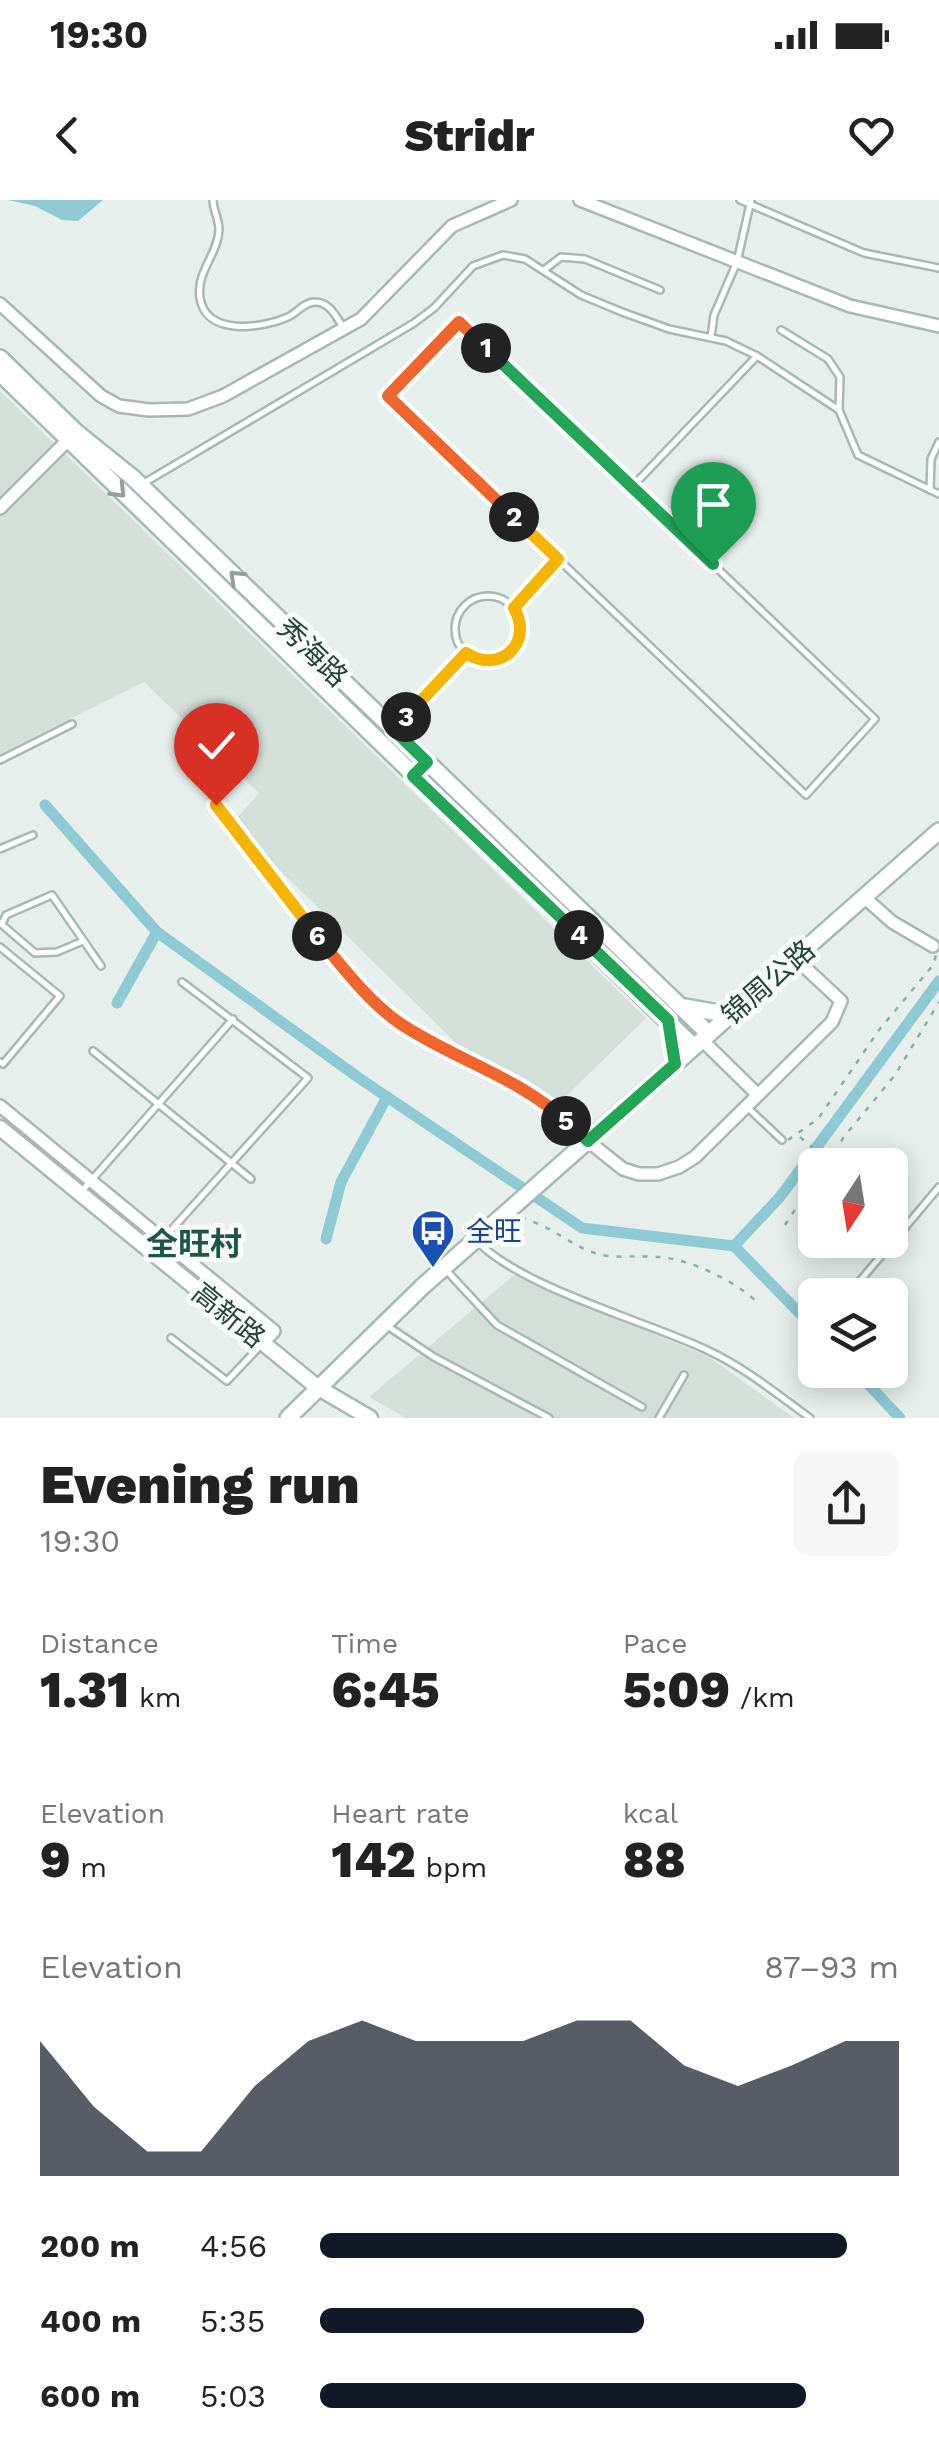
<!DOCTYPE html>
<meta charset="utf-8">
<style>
:root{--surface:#fff;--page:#f6f6f6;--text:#222;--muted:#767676;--accent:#111827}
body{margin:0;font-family:"Work Sans","Noto Sans SC",sans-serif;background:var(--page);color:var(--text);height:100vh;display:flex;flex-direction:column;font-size:38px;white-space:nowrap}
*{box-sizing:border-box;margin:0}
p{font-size:32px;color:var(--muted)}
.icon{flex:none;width:55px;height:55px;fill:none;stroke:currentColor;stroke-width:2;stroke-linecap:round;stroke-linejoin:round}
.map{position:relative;height:1218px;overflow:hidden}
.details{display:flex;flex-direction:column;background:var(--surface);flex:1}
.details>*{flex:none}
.needle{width:65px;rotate:192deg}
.controls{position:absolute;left:798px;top:948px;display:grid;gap:20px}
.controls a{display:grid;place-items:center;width:110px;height:110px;border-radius:15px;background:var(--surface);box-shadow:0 5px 25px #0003;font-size:50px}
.pin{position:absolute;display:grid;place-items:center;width:85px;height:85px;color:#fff;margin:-102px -42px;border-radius:50% 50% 50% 0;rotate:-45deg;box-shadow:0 0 10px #0007}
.pin .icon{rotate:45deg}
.km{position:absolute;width:50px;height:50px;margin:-25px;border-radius:50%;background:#222;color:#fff;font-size:28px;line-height:50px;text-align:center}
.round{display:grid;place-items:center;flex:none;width:105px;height:105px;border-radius:15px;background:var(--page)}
.headline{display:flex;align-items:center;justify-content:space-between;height:170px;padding:0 40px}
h1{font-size:55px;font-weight:800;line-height:75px}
.stats{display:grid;grid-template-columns:repeat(3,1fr);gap:15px;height:170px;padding:10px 40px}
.stats div{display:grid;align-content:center}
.stats b{font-size:50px;font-weight:800}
.stats small{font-size:28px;font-weight:400}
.stats p{font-size:28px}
.chart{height:280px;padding:20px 40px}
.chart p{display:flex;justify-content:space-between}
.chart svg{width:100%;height:180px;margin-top:10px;fill:var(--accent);opacity:.7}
ul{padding:0 40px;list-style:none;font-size:32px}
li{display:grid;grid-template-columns:160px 120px 1fr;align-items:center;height:75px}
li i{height:25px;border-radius:12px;background:var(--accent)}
.status{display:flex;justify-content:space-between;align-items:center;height:70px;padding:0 50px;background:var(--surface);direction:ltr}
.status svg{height:28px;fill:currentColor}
header{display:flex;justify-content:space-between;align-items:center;height:130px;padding:0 40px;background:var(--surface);font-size:45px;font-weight:800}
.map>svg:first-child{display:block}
</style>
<div class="status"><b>19:30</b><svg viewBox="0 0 49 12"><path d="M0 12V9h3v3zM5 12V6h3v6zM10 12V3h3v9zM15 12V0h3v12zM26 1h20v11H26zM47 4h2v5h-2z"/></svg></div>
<header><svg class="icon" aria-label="back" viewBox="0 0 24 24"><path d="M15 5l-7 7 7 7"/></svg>Stridr<svg class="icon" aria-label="heart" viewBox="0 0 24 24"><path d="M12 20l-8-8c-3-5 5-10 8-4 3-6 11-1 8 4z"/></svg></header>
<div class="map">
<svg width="939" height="1218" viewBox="0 0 939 1218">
<rect width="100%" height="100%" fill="#e6efeb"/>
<g fill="#d4dfda">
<path d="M 0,191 L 646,818 L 558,904 L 455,842 L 244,635 L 237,618 L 259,593 L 144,482 L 0,554 Z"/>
<path d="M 514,1075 L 709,1157 L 794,1218 L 406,1218 L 369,1197 Z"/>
</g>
<path fill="#8ec9d4" d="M 8,0 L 103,0 L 78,21 L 62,20 L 35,6 Z"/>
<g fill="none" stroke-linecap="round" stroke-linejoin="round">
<g stroke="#8ec9d4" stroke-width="11">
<path d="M 45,605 L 157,732 L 359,878 L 582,1028 L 734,1046 L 815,1129"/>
<path d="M 117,803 L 157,732"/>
<path d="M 326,1039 L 341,982 L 387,897"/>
<path d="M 734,1046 L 780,997 L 939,781"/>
<path d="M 855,1170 L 900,1218"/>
</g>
<g stroke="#a8b8b2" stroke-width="10">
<g id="service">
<path d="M 213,0 C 213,10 219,19 219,30 C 218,54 196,72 200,98 C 206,137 263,128 288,117 C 297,113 304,102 315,102 C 330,102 336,117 343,127"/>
<path d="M 740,0 L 864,53 L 939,68"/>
<path d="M 544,70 L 561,57 L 585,59 L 660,90"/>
<path d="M 781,130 L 828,159 L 840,177 L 839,210"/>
<path d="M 711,137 L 714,115 L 737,62 L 751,0"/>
<path d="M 144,283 L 414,123 L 434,108 L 473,66 L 503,55 L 525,59 L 581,95 L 622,112 L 669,129 L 726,141 L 757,156 L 839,210 L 858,255 L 939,294"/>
<path d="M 632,287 L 875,519 L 806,595 L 387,196 L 459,123 L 632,287 L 757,156"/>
<path d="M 930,290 L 931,259 L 939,242"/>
<circle cx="488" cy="429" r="33"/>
<path d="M 514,408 L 558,359"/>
<path d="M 396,527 L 466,453"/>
<path d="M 191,546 L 201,559 L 216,605 L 237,638 L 348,773 L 393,818 L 489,868 L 549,906 L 585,939"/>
<path d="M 0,560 L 72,524"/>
<path d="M 0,649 L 33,635"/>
<path d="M 0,723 L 35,753 L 57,752 L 83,741"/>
<path d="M 2,724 L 6,715 L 52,695 L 101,766"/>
<path d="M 0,747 L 60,796 L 3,864 L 0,862"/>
<path d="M 93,851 L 251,979"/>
<path d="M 748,908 L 782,940"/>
<path d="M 82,991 L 233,819"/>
<path d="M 890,1015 L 905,1028"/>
<path d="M 165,1037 L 308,878 L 182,782"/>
<path d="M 479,1043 C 524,1088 645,1121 707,1150 C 744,1167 777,1194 810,1218"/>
<path d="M 446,1070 L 497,1125 L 642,1207"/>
<path d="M 861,1095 L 854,1088 L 939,987"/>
<path d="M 389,1127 L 434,1157 L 549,1218"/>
<path d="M 171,1138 L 227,1181 L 261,1145"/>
<path d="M 659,1218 L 684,1175"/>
</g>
</g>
<g stroke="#a8b8b2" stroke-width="16">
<g id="minor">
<path d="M 580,0 L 850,106 L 939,126"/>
<path d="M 0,104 L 101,196 L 119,206 L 149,210 L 188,209 L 223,196 L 361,119 L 452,26 L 511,0"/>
<path d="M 0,308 L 71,237"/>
<path d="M 864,697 L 892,722 L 933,746"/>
<path d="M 702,840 L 758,895"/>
<path d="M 0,906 L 274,1131 L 263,1143"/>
<path d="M 588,941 L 623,969 L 639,974 L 658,974 L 679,967 L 695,957 L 832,822 L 841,801 L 795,758"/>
</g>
</g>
<g stroke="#a8b8b2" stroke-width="19">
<path id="tertiary" d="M 0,928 L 317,1187 L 370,1218"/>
</g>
<g stroke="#a4bbb3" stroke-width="20">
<g id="secondary">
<path d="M 0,158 L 76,232 L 132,277 L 709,834"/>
<path d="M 0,173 L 694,847"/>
<path d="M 685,807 L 730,815"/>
<path d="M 288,1218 L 423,1086 L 939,631"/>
</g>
</g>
<g stroke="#86b3a5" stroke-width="2.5" stroke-dasharray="5 8" stroke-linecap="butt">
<path d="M 800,937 L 832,964"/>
<path d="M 788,940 L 818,919 L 879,830 L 934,764 L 936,754"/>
<path d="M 830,965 L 843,938 L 895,875 L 939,802"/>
<path d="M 521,1018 C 553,1026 572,1047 598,1054 C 617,1059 639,1055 659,1057 C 690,1059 735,1081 757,1102"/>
<path d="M 785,1025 L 815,979"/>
</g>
<use href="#service" stroke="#fff" stroke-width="5"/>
<use href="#minor" stroke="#fff" stroke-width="11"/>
<use href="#tertiary" stroke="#fff" stroke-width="14"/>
<use href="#secondary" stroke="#fff" stroke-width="15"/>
</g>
<defs><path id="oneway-chevron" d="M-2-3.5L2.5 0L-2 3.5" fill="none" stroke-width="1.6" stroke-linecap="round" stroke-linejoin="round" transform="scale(2.5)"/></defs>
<g stroke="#92a09c">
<use href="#oneway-chevron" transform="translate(119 291) rotate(45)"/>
<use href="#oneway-chevron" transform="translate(236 377) rotate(-136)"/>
</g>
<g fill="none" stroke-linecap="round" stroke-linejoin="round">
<g stroke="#fff" stroke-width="20">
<path id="split-1" d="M 486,148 L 713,364"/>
</g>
<g stroke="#fff" stroke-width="20">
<path id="split-2" d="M 486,148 L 459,122 L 388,196 L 514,317"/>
</g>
<g stroke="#fff" stroke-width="20">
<path id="split-3" d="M 406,517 L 466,453 C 500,475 534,443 514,408 L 558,359 L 514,317"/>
</g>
<g stroke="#fff" stroke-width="20">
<path id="split-4" d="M 406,517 L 394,530 L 427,562 L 413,576 L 579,735"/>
</g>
<g stroke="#fff" stroke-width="20">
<path id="split-5" d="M 566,921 L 588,941 L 675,864 L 668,820 L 579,735"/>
</g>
<g stroke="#fff" stroke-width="20">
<path id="split-6" d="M 317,736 C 341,765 367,800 398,822 C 452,859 517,876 566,921"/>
</g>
<g stroke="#fff" stroke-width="20">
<path id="split-7" d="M 216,605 L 317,736"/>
</g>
<use href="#split-1" stroke="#22a559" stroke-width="12"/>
<use href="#split-2" stroke="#f0652b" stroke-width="12"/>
<use href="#split-3" stroke="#f5b400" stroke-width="12"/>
<use href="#split-4" stroke="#22a559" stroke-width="12"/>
<use href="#split-5" stroke="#22a559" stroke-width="12"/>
<use href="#split-6" stroke="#f0652b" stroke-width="12"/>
<use href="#split-7" stroke="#f5b400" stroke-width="12"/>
</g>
<defs>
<g id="bus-pin" transform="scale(2.25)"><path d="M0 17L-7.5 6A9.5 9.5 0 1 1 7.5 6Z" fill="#1a4fb4" stroke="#f7fbf9"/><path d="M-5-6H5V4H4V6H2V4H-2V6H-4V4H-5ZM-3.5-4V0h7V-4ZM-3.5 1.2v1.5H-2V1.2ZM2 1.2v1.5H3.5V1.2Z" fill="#fff"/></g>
</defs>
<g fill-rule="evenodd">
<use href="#bus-pin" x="433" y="1031"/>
</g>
<g text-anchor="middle" stroke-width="10" stroke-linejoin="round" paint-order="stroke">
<g font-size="28" fill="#24423a" stroke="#f7fbf9">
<text transform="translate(313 452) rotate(44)" y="10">秀海路</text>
<text transform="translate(768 782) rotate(-41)" y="10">锦周公路</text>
<text transform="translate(229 1115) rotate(39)" y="10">高新路</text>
</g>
<g font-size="28" fill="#164399" stroke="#f7fbf9" text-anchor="start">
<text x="466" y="1041">全旺</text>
</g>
<g font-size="32" font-weight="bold" fill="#1f5548" stroke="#f7fbf9">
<text x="194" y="1055">全旺村</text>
</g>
</g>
</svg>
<div class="controls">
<a><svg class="needle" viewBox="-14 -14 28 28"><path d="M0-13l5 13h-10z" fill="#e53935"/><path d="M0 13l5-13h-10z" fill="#767676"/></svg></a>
<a><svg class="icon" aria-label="layers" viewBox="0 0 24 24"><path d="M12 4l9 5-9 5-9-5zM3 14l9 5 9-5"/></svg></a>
</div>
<div class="pin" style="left:713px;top:364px;background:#1e9e55"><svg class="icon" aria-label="arrive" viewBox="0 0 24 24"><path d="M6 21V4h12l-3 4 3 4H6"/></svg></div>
<div class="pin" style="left:216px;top:605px;background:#d93025"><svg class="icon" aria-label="check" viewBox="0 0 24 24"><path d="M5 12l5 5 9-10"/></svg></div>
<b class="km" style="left:486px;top:148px">1</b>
<b class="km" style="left:514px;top:317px">2</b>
<b class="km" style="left:406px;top:517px">3</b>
<b class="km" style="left:579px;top:735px">4</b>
<b class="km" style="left:566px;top:921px">5</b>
<b class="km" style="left:317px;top:736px">6</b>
</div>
<section class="details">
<div class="headline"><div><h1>Evening run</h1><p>19:30</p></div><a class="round"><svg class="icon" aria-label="share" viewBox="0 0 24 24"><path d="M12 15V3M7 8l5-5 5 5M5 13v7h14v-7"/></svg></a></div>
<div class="stats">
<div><p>Distance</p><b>1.31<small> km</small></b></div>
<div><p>Time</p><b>6:45</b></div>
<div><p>Pace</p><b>5:09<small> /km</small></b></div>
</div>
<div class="stats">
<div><p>Elevation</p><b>9<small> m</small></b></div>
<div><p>Heart rate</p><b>142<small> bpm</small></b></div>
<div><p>kcal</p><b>88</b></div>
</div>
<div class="chart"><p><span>Elevation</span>87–93 m</p>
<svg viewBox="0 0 160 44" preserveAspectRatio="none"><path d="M0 44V11L10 27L20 38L30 38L40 22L50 11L60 6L70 11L80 11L90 11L100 6L110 6L120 17L130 22L140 17L150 11L160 11V44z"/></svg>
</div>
<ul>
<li><b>200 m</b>4:56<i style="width:91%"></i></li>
<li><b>400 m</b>5:35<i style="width:56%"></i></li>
<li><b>600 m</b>5:03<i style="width:84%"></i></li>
</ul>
</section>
